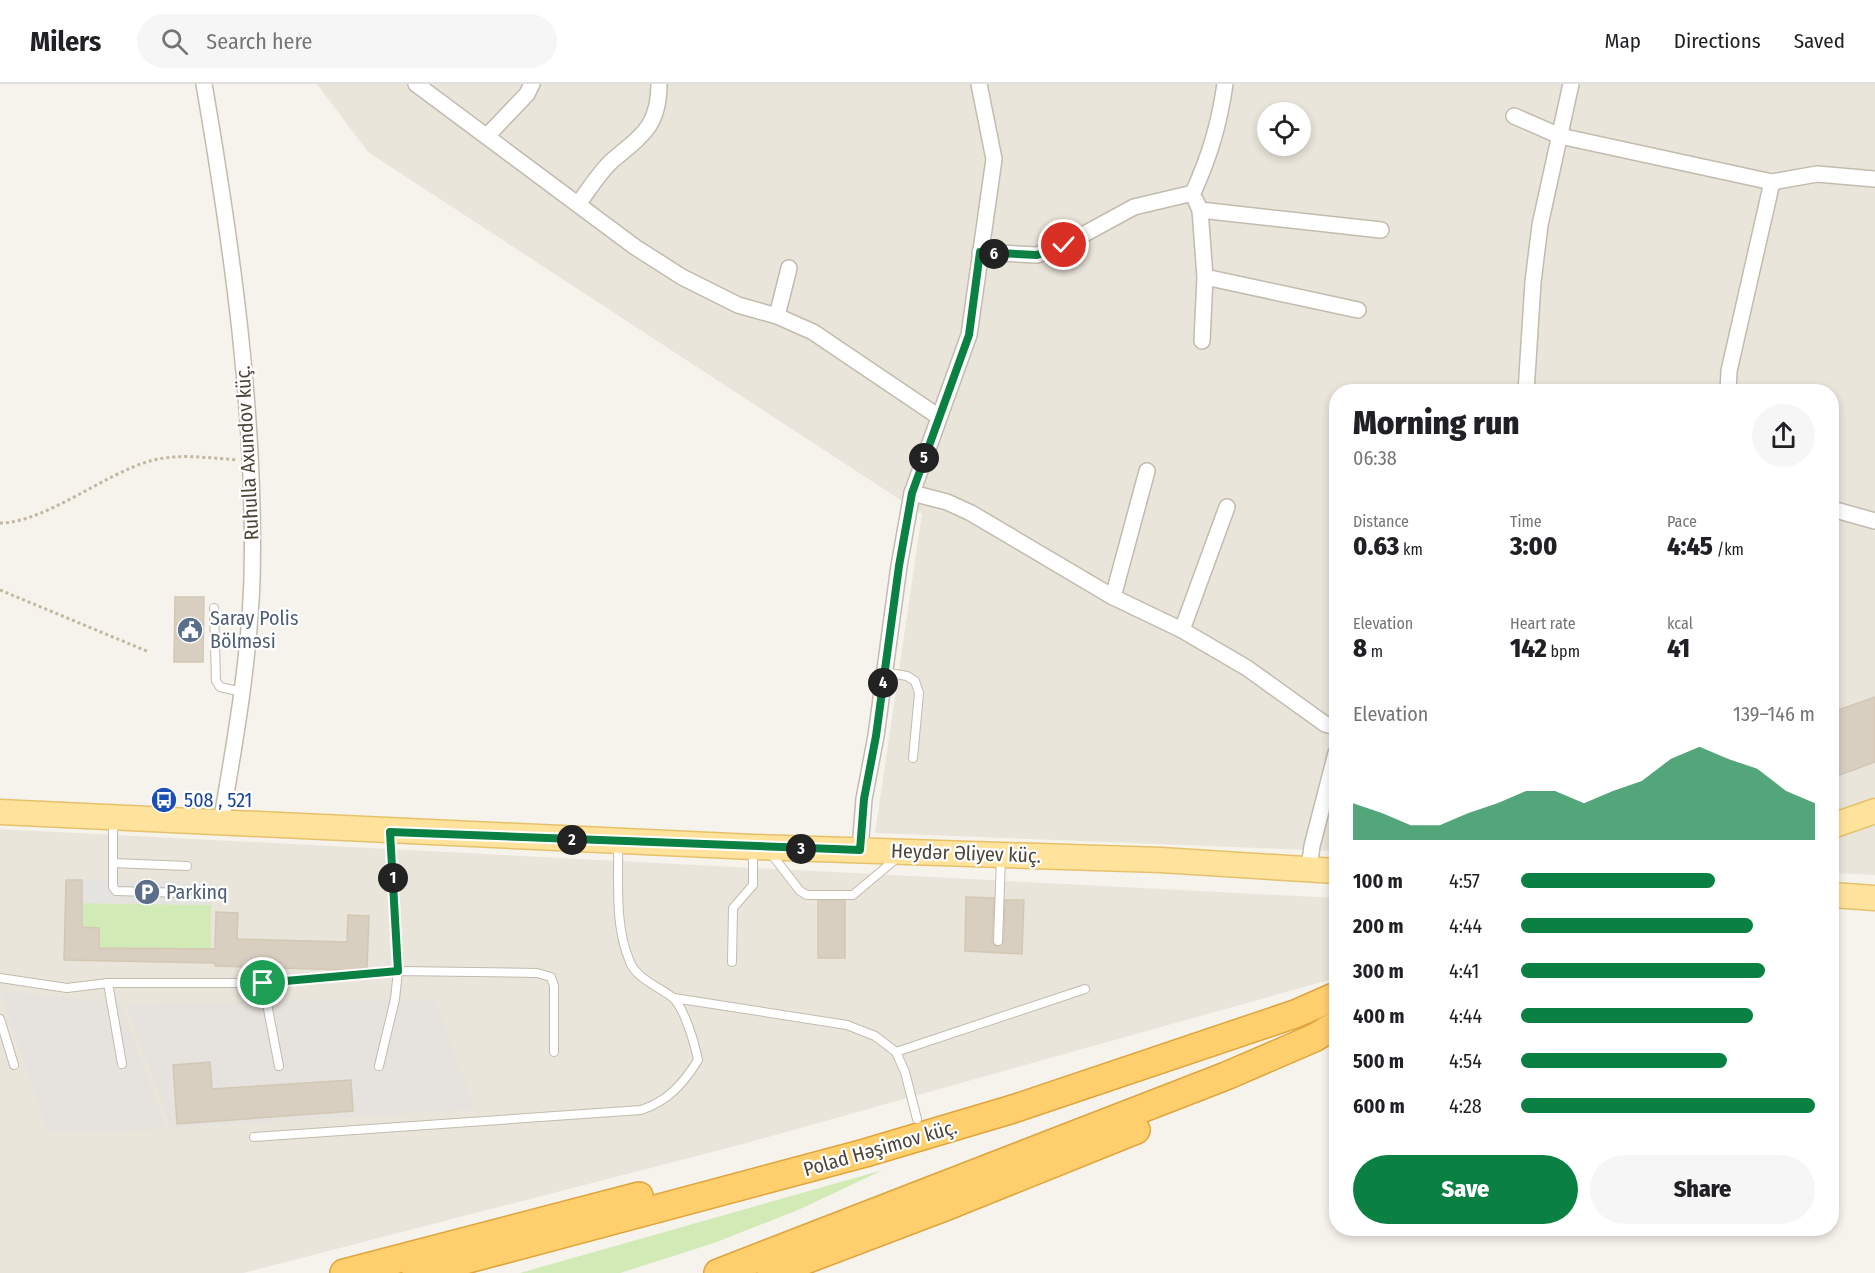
<!DOCTYPE html>
<meta charset="utf-8">
<style>
:root{--surface:#fff;--page:#f6f6f6;--text:#202124;--muted:#757577;--line:#e0e0e0;--accent:#0b8043}
body{margin:0;font-family:"Fira Sans Condensed",sans-serif;background:var(--page);color:var(--text);height:100vh;display:flex;flex-direction:column;font-size:22px;white-space:nowrap}
*{box-sizing:border-box;margin:0}
p{font-size:20px;color:var(--muted)}
.icon{flex:none;width:33px;height:33px;fill:none;stroke:currentColor;stroke-width:2;stroke-linecap:round;stroke-linejoin:round}
.map{position:relative;flex:1;overflow:hidden}
.sheet{position:absolute;left:1329px;top:300px;width:510px;height:852px;display:flex;flex-direction:column;background:var(--surface);border-radius:24px;box-shadow:0 3px 9px #0003}
.sheet>*{flex:none}
.fabs{position:absolute;left:1257px;top:18px;display:grid;gap:12px}
.fabs a{display:grid;place-items:center;width:54px;height:54px;border-radius:50%;background:var(--surface);box-shadow:0 3px 9px #0003;font-size:30px}
.pin{position:absolute;display:grid;place-items:center;width:51px;height:51px;color:#fff;margin:-26px;border:3px solid #fff;border-radius:50%;box-shadow:0 2px 6px #0007}
.km{position:absolute;width:30px;height:30px;margin:-15px;border-radius:50%;background:#222;color:#fff;font-size:16px;line-height:30px;text-align:center}
.round{display:grid;place-items:center;flex:none;width:63px;height:63px;border-radius:32px;background:var(--page)}
.summary{display:flex;align-items:center;justify-content:space-between;height:102px;padding:0 24px}
h1{font-size:33px;font-weight:800;line-height:45px}
.metrics{display:grid;grid-template-columns:repeat(3,1fr);gap:9px;height:102px;padding:6px 24px}
.metrics div{display:grid;align-content:center}
.metrics b{font-size:26px;font-weight:800}
.metrics small{font-size:16px;font-weight:400}
.metrics p{font-size:16px}
.chart{height:168px;padding:12px 24px}
.chart p{display:flex;justify-content:space-between}
.chart svg{width:100%;height:108px;margin-top:6px;fill:var(--accent);opacity:.7}
.action{display:flex;gap:12px;margin-top:auto;padding:12px 24px}
.action a{flex:1;height:69px;border-radius:36px;background:var(--accent);color:#fff;font-size:24px;font-weight:800;line-height:69px;text-align:center}
.action a+a{background:var(--page);color:var(--text)}
ul{padding:0 24px;list-style:none;font-size:20px}
li{display:grid;grid-template-columns:96px 72px 1fr;align-items:center;height:45px}
li i{height:15px;border-radius:8px;background:var(--accent)}
header{display:flex;align-items:center;gap:36px;box-sizing:border-box;height:84px;padding:0 30px;background:var(--surface);border-bottom:2px solid var(--line)}
header strong{font-size:28px}
nav{display:flex;gap:33px;margin-inline-start:auto;font-size:21px}
.search{width:420px;height:54px;background:var(--page);display:flex;align-items:center;gap:15px;box-sizing:border-box;padding:0 21px;border-radius:33px;color:var(--muted);font-size:22px}
.map>svg:first-child{display:block}
</style>
<header>
<strong>Milers</strong>
<div class="search"><svg class="icon" aria-label="search" viewBox="0 0 24 24"><circle cx="10" cy="10" r="6"/><path d="M15 15l6 6"/></svg>Search here</div>
<nav><a>Map</a><a>Directions</a><a>Saved</a></nav>
</header>
<div class="map">
<svg width="1875" height="1189" viewBox="0 0 1875 1189">
<rect width="100%" height="100%" fill="#f6f3ec"/>
<g fill="#eae5da" fill-rule="evenodd">
<path d="M 317,0 L 1875,0 L 1875,791 L 1832,789 L 1832,308 L 1336,308 L 1336,767 L 875,749 L 922,430 L 368,68 ZM 1268,28 L 1300,28 L 1300,62 L 1268,62 Z"/>
<path d="M 0,745 L 1336,814 L 1336,894 L 743,1060 L 243,1189 L 0,1189 Z"/>
</g>
<g fill="#e6e2dd">
<path d="M 0,907 L 121,919 L 166,1045 L 47,1048 Z"/>
<path d="M 395,915 L 435,916 L 475,1025 L 171,1044 L 126,920 Z"/>
</g>
<g fill="#d2eab5">
<path d="M 82,819 L 211,821 L 211,865 L 99,864 L 99,844 L 82,843 Z"/>
<path d="M 883,1086 L 798,1126 L 714,1159 L 620,1189 L 520,1189 Z"/>
</g>
<path fill="#e5e3e0" d="M 82,796 L 212,798 L 211,821 L 82,819 Z"/>
<g fill="#d8cfc1" stroke="#d3c7b4" stroke-width="1.5">
<path d="M 175,513 L 204,513 L 203,578 L 174,578 Z"/>
<path d="M 1875,613 L 1875,678 L 1832,694 L 1832,628 Z"/>
<path d="M 66,796 L 82,796 L 82,843 L 99,844 L 99,864 L 215,865 L 216,828 L 238,829 L 237,855 L 347,858 L 348,831 L 369,832 L 367,884 L 346,886 L 215,882 L 215,879 L 64,876 Z"/>
<path d="M 966,813 L 994,814 L 992,857 L 997,863 L 1004,858 L 1005,816 L 1024,816 L 1022,870 L 965,867 Z"/>
<rect x="818" y="817" width="27" height="57"/>
<path d="M 210,978 L 212,1005 L 351,996 L 353,1027 L 177,1040 L 173,981 Z"/>
</g>
<g fill="none" stroke-linecap="round" stroke-linejoin="round">
<g stroke="#c2bbae" stroke-width="10">
<g id="lane">
<path d="M 214,524 L 216,597 L 220,603 L 242,608"/>
<path d="M 884,588 L 907,592 L 915,597 L 919,609 L 913,674"/>
<path d="M 113,735 L 113,803 L 116,807 L 187,809"/>
<path d="M 769,767 L 800,807 L 807,811 L 853,811 L 897,774"/>
<path d="M 113,779 L 187,782"/>
<path d="M 998,857 L 1001,774"/>
<path d="M 732,878 L 733,824 L 753,801 L 753,765"/>
<path d="M 0,894 L 67,904 L 108,899 L 263,899 L 398,887 L 537,889 L 551,893 L 554,902 L 554,968"/>
<path d="M 108,899 L 122,980"/>
<path d="M 263,899 L 279,982"/>
<path d="M 674,914 L 847,941 L 875,952 L 896,968 L 905,988 L 917,1035"/>
<path d="M 0,935 L 14,981"/>
<path d="M 896,968 L 1085,905"/>
<path d="M 379,982 L 395,915 L 398,887 L 390,749"/>
<path d="M 254,1053 L 641,1026 C 668,1017 683,1000 698,976 C 695,961 684,922 672,913 C 659,903 636,894 630,878 C 614,842 619,796 618,758"/>
</g>
</g>
<g stroke="#c2bbae" stroke-width="18">
<g id="street">
<path d="M 204,0 C 232,163 256,330 252,496 C 249,579 235,658 221,739"/>
<path d="M 416,0 L 635,163 L 682,193 L 738,221 L 777,232 L 813,248 L 939,333"/>
<path d="M 1514,32 L 1560,52 L 1772,98 L 1729,287 L 1728,308"/>
<path d="M 487,52 L 527,10 L 532,0"/>
<path d="M 1772,98 L 1817,90 L 1875,95"/>
<path d="M 1196,117 L 1200,126 L 1205,193 L 1202,257"/>
<path d="M 579,119 C 590,104 600,87 614,75 C 643,51 659,41 659,0"/>
<path d="M 1200,126 L 1381,146"/>
<path d="M 980,168 L 1037,171 L 1064,161 L 1134,123 L 1193,109 C 1210,71 1219,41 1225,0"/>
<path d="M 1205,193 L 1358,226"/>
<path d="M 777,232 L 789,184"/>
<path d="M 1526,308 L 1533,198 L 1540,141 L 1571,0"/>
<path d="M 912,409 L 947,418 L 971,429 L 1113,513 L 1182,546 L 1247,584 L 1325,640 L 1336,643"/>
<path d="M 1832,425 L 1875,437"/>
<path d="M 1113,513 L 1147,387"/>
<path d="M 1182,546 L 1227,423"/>
<path d="M 860,766 L 864,715 L 876,652 L 899,482 L 912,409 L 969,251 L 994,75 L 979,0"/>
<path d="M 1309,784 L 1312,762 L 1336,669"/>
</g>
</g>
<g stroke="#e6c16a" stroke-width="27">
<g id="primary">
<path d="M 0,728 L 753,763 L 1161,776 L 1336,787"/>
<path d="M 1832,742 L 1875,727"/>
<path d="M 1832,811 L 1875,814"/>
</g>
</g>
<g stroke="#e0a43c" stroke-width="30">
<g id="highway">
<path d="M 344,1189 L 639,1112"/>
<path d="M 416,1189 L 865,1069 L 1013,1025 L 1295,930 L 1336,912"/>
<path d="M 718,1189 L 1226,992 L 1314,954 L 1336,941"/>
<path d="M 771,1189 L 945,1123 L 1136,1046"/>
</g>
</g>
<g stroke="#c4b79f" stroke-width="3" stroke-dasharray="3 3" stroke-linecap="butt">
<path d="M 0,439 C 44,439 106,389 150,377 C 178,369 208,374 238,376"/>
<path d="M 0,506 L 149,568"/>
</g>
<use href="#lane" stroke="#fff" stroke-width="8"/>
<use href="#street" stroke="#fff" stroke-width="15"/>
<use href="#primary" stroke="#ffe39c" stroke-width="24"/>
<use href="#highway" stroke="#ffcf6e" stroke-width="27"/>
</g>
<g fill="none" stroke-linecap="round" stroke-linejoin="round">
<g stroke="#fff" stroke-width="12">
<path id="route" d="M 263,899 L 398,887 L 390,748 L 860,766 L 864,715 L 876,652 L 899,482 L 912,409 L 969,251 L 980,168 L 1037,171 L 1064,161"/>
</g>
<use href="#route" stroke="#0b8043" stroke-width="8"/>
</g>
<defs>
<g id="civic-disc" transform="scale(1.35)"><circle r="9.5" fill="#5c6f8a" stroke="#fff"/><path d="M-.6-6.5H3V-4.5H.6V-3L4-1V1h2V6H-6V1h2V-1L-.6-3ZM-1.2 2.5V6h2.4V2.5Z" fill="#fff"/></g>
<g id="bus-disc" transform="scale(1.35)"><circle r="9.5" fill="#1a4fb4" stroke="#fff"/><path d="M-5-6H5V4H4V6H2V4H-2V6H-4V4H-5ZM-3.5-4V0h7V-4ZM-3.5 1.2v1.5H-2V1.2ZM2 1.2v1.5H3.5V1.2Z" fill="#fff"/></g>
<g id="parking-disc" transform="scale(1.35)"><circle r="9.5" fill="#5c6f8a" stroke="#fff"/><path d="M-3.5-5.5H1a3.5 3.5 0 0 1 0 7H-1V5.5H-3.5ZM-1-3.4V-.6H.8a1.4 1.4 0 0 0 0-2.8Z" fill="#fff"/></g>
</defs>
<g fill-rule="evenodd">
<use href="#civic-disc" x="190" y="546"/>
<use href="#bus-disc" x="164" y="716"/>
<use href="#parking-disc" x="147" y="808"/>
</g>
<g text-anchor="middle" stroke-width="4.5" stroke-linejoin="round" paint-order="stroke">
<g font-size="20" fill="#4b4439" stroke="#fff">
<text transform="translate(247 369) rotate(-93)" y="7">Ruhulla Axundov küç.</text>
<text transform="translate(966 769) rotate(2)" y="7">Heydər Əliyev küç.</text>
<text transform="translate(880 1064) rotate(-16)" y="7">Polad Həşimov küç.</text>
</g>
<g font-size="20" fill="#4e5e75" stroke="#fff" text-anchor="start">
<text x="210" y="541">Saray Polis<tspan x="210" dy="23">Bölməsi</tspan></text>
<text x="166" y="815">Parkinq</text>
</g>
<g font-size="20" fill="#164399" stroke="#fff" text-anchor="start">
<text x="184" y="723">508 , 521</text>
</g>
</g>
</svg>
<div class="fabs">
<a><svg class="icon" aria-label="locate" viewBox="0 0 24 24"><circle cx="12" cy="12" r="6"/><path d="M12 2v4M12 18v4M2 12h4M18 12h4"/></svg></a>
</div>
<div class="pin" style="left:263px;top:899px;background:#1e9e55"><svg class="icon" aria-label="arrive" viewBox="0 0 24 24"><path d="M6 21V4h12l-3 4 3 4H6"/></svg></div>
<div class="pin" style="left:1064px;top:161px;background:#d93025"><svg class="icon" aria-label="check" viewBox="0 0 24 24"><path d="M5 12l5 5 9-10"/></svg></div>
<b class="km" style="left:393px;top:794px">1</b>
<b class="km" style="left:572px;top:756px">2</b>
<b class="km" style="left:801px;top:765px">3</b>
<b class="km" style="left:883px;top:599px">4</b>
<b class="km" style="left:924px;top:374px">5</b>
<b class="km" style="left:994px;top:170px">6</b>
<section class="sheet">
<div class="summary"><div><h1>Morning run</h1><p>06:38</p></div><a class="round"><svg class="icon" aria-label="share" viewBox="0 0 24 24"><path d="M12 15V3M7 8l5-5 5 5M5 13v7h14v-7"/></svg></a></div>
<div class="metrics">
<div><p>Distance</p><b>0.63<small> km</small></b></div>
<div><p>Time</p><b>3:00</b></div>
<div><p>Pace</p><b>4:45<small> /km</small></b></div>
</div>
<div class="metrics">
<div><p>Elevation</p><b>8<small> m</small></b></div>
<div><p>Heart rate</p><b>142<small> bpm</small></b></div>
<div><p>kcal</p><b>41</b></div>
</div>
<div class="chart"><p><span>Elevation</span>139–146 m</p>
<svg viewBox="0 0 160 44" preserveAspectRatio="none"><path d="M0 44V29L10 33L20 38L30 38L40 33L50 29L60 24L70 24L80 29L90 24L100 20L110 11L120 6L130 11L140 15L150 24L160 29V44z"/></svg>
</div>
<ul>
<li><b>100 m</b>4:57<i style="width:66%"></i></li>
<li><b>200 m</b>4:44<i style="width:79%"></i></li>
<li><b>300 m</b>4:41<i style="width:83%"></i></li>
<li><b>400 m</b>4:44<i style="width:79%"></i></li>
<li><b>500 m</b>4:54<i style="width:70%"></i></li>
<li><b>600 m</b>4:28<i style="width:100%"></i></li>
</ul>
<div class="action"><a>Save</a><a>Share</a></div>
</section>
</div>
